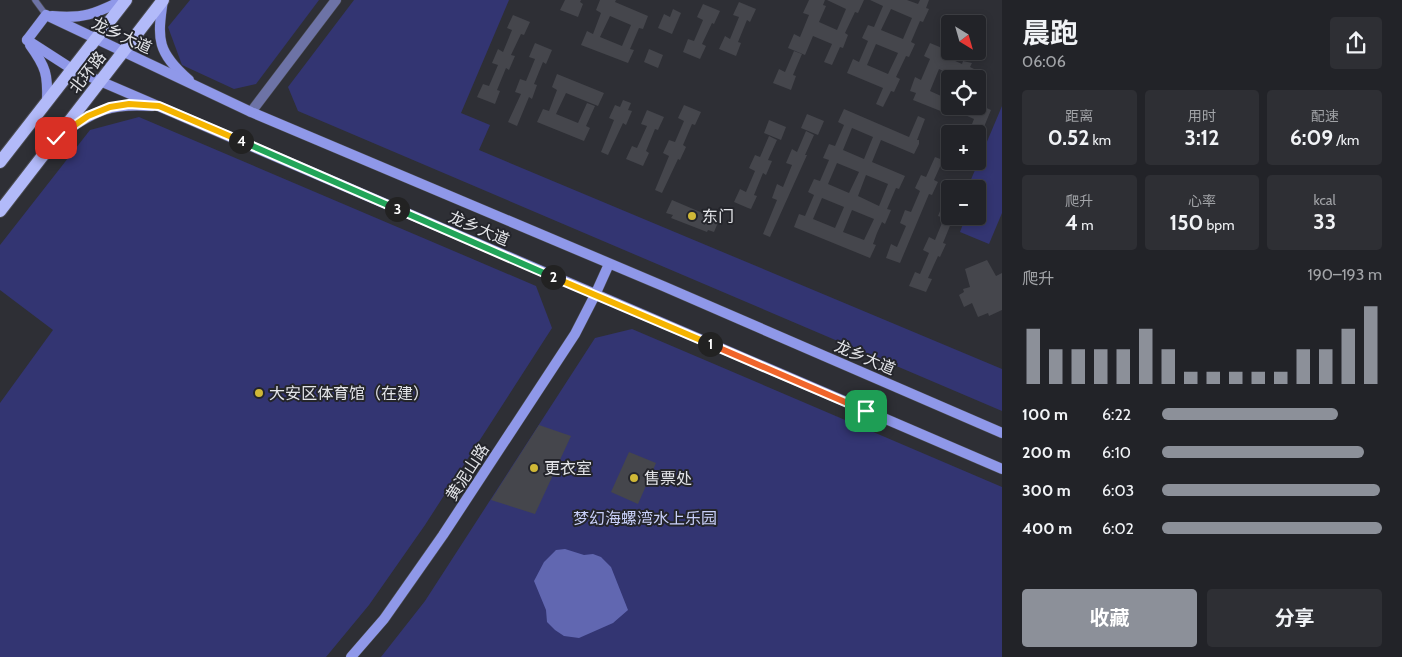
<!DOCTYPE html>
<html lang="zh">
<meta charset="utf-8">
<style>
:root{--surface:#222328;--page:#2e2f34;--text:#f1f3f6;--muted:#a2a4a8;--line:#3f4045;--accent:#8c9099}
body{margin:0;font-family:Cabin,"Noto Sans SC",sans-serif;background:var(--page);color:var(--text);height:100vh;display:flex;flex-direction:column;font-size:19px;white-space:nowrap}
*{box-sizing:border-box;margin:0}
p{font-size:16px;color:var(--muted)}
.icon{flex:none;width:28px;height:28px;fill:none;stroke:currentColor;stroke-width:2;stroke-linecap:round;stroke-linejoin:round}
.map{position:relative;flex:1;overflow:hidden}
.panel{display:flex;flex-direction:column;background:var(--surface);width:400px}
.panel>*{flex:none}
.needle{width:32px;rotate:143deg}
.buttons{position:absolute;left:941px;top:15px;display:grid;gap:10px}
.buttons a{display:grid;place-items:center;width:45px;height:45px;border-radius:5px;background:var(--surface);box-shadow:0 2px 8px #0003,0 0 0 1px var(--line);font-size:25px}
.pin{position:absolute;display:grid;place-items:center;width:42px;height:42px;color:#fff;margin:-21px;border-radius:10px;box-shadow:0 2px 8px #0006}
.km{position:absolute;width:25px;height:25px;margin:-12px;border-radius:50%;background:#222;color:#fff;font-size:14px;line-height:25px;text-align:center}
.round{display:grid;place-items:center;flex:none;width:52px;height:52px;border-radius:5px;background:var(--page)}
.headline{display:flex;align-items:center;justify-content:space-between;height:85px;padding:0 20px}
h1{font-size:28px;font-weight:700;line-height:38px}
.metrics{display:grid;grid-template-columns:repeat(3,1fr);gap:8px;height:85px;padding:5px 20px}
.metrics div{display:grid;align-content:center;border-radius:5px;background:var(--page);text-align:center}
.metrics b{font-size:21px;font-weight:700}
.metrics small{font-size:14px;font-weight:400}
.metrics p{font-size:14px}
.chart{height:140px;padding:10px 20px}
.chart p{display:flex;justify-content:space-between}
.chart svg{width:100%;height:90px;margin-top:5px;stroke:var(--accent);stroke-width:6}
.primary-button{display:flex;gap:10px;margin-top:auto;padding:10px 20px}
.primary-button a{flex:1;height:58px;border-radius:5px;background:var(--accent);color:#fff;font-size:20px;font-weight:700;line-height:58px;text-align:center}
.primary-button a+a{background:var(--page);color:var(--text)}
ul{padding:0 20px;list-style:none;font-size:16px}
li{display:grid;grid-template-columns:80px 60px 1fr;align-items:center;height:38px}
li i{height:12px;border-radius:6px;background:var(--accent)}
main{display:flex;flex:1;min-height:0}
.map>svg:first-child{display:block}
</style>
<main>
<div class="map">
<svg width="1002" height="657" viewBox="0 0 1002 657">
<rect width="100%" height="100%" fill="#2e2f35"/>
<g fill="#333572">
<path d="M 190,0 L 319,0 L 256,84 L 234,89 L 182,65 L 168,27 Z"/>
<path d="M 354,0 L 509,0 L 461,113 L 490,125 L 479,150 L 1002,369 L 1002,411 L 298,111 L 288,87 Z"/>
<path d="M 1002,106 L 1002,213 L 989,244 L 960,232 L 966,216 L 978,216 L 978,189 L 967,189 Z"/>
<path d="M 139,117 L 536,286 L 552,328 L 425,525 L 369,605 L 326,657 L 0,657 L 0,403 L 53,330 L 0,290 L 0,245 L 90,130 Z"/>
<path d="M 632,329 L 1002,487 L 1002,657 L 381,657 L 425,601 L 595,338 Z"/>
</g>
<path fill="#6167b1" d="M 565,549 L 584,555 L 593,554 L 601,557 L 611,567 L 628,610 L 613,623 L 579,638 L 564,636 L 555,630 L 547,622 L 546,610 L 534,581 L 544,562 L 556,550 Z"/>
<g fill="#45464c" fill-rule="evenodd">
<path d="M 565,0 L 581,0 L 580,2 L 583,4 L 578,17 L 560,10 Z"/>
<path d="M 600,0 L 616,0 L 615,2 L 648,16 L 643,29 L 639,28 L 630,49 L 634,50 L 628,63 L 581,45 L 587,31 L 593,34 L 601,13 L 596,10 ZM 610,16 L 631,25 L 622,46 L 600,37 Z"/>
<path d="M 809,0 L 825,0 L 823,5 L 826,6 L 819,22 L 837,30 L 846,9 L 827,0 L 864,0 L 858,13 L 855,12 L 845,33 L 848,35 L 843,48 L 840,47 L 832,65 L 824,62 L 832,44 L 813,36 L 805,55 L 788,48 L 794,34 L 800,37 L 809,15 L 803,13 Z"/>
<path d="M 870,0 L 907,0 L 918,4 L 920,0 L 929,0 L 926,8 L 929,9 L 923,22 L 920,21 L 911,42 L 915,44 L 909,57 L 906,56 L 896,77 L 900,79 L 894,92 L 891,91 L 883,107 L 876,104 L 883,88 L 847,73 L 853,59 L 859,62 L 868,41 L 862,38 L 868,25 L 874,27 L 883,6 ZM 891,9 L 912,18 L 903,39 L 881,30 ZM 876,44 L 898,53 L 888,74 L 867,65 Z"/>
<path d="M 739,2 L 756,9 L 750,22 L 747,20 L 738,42 L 741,43 L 736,56 L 719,49 L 725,36 L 730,39 L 739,17 L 733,15 Z"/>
<path d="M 703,4 L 720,11 L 714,24 L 712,23 L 702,44 L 706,46 L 700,59 L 683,52 L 688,39 L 694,41 L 703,20 L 697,17 Z"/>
<path d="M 673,9 L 681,13 L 672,34 L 658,28 L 664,14 L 670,17 Z"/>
<path d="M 513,15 L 530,22 L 524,35 L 521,34 L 511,55 L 515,56 L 509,70 L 506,68 L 497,90 L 500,91 L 495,104 L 477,97 L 483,84 L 489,86 L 498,65 L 492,63 L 498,49 L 503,52 L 512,30 L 507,28 Z"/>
<path d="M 535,43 L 552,50 L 546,64 L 543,62 L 534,84 L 537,85 L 532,99 L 529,97 L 517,126 L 508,122 L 521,94 L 515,92 L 520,79 L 526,81 L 535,59 L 529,57 Z"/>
<path d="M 930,43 L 947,50 L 944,56 L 962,64 L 963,61 L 972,63 L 970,67 L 974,69 L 969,79 L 960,79 L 939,69 L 930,91 L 950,100 L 950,106 L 980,105 L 991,110 L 981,134 L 968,134 L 974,119 L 956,111 L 953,116 L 913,100 L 916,93 L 910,91 L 915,77 L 921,80 L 930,59 L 924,56 Z"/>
<path d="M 649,49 L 663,55 L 658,68 L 644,62 Z"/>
<path d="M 794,51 L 802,54 L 793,75 L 796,76 L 791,90 L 773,83 L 779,69 L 785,72 Z"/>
<path d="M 557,74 L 604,93 L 598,106 L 566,93 L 556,114 L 578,123 L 587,103 L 595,106 L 586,126 L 590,128 L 584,141 L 537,122 L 543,109 L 549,111 L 557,90 L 552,87 Z"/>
<path d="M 623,100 L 631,103 L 628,110 L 632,111 L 626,125 L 623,123 L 608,155 L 601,152 L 614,120 L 609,118 L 615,105 L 620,107 Z"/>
<path d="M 684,105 L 701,112 L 695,125 L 692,124 L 683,145 L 686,147 L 680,160 L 678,159 L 662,193 L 655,190 L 669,156 L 663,153 L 669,140 L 675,142 L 684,121 L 678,118 Z"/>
<path d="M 844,109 L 909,137 L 918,116 L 925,119 L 917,140 L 919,140 L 919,144 L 914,154 L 881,140 L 872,162 L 905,176 L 899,189 L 896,188 L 887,209 L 891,210 L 885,224 L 882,222 L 877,233 L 873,244 L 876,245 L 870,258 L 794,227 L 799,214 L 805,216 L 814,195 L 808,192 L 814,179 L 820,181 L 829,160 L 823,158 L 829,144 L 835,146 L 844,125 L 838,122 ZM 852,128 L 873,137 L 864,159 L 843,150 ZM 837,163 L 859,172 L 849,193 L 828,184 ZM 866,175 L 888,184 L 879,206 L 858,196 ZM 822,198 L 844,207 L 835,228 L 813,219 ZM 852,210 L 874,219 L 864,240 L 843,232 Z"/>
<path d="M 647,110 L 664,117 L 658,130 L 655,129 L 646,151 L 649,153 L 643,166 L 626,159 L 632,146 L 637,148 L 647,126 L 641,124 Z"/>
<path d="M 807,114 L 824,121 L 818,135 L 801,128 Z"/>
<path d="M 769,120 L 786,127 L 781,140 L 764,133 Z"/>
<path d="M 806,131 L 814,135 L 805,155 L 807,155 L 770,237 L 763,234 L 777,200 L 772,198 L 777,184 L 783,187 L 792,165 L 786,163 L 792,149 L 797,152 Z"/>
<path d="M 769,136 L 777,140 L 768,160 L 772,161 L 766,175 L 763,173 L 754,195 L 757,196 L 751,209 L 748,208 L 734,202 L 740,189 L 746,192 L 755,171 L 749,168 L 755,155 L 760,157 Z"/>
<path d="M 935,157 L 943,160 L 934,180 L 938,182 L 932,195 L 929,194 L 900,263 L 886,258 L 891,244 L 897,247 L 906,226 L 900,223 L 905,210 L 911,212 L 920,191 L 915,188 L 921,175 L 926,177 Z"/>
<path d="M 950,187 L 950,216 L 954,216 L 943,243 L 946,244 L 940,257 L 938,256 L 928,278 L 932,279 L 926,292 L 909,286 L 915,272 L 920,274 L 929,253 L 923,250 L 929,237 L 935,240 L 944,218 L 938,216 Z"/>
<path d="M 672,200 L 719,220 L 714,232 L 708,230 L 707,232 L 671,218 L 673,215 L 666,213 Z"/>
<path d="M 987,260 L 996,276 L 1002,273 L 1002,310 L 989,316 L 988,313 L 978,317 L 972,303 L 964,307 L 959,295 L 964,292 L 963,289 L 970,287 L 965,269 Z"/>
<path d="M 539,425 L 571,436 L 535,514 L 491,500 Z"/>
<path d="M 629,452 L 656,463 L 638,504 L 611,492 Z"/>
</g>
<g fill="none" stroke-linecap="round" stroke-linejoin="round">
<g stroke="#4b4c52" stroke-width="7">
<path id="service" d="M 35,0 L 46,15"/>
</g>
<g stroke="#4b4c52" stroke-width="11">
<path id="minor" d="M 251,112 L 336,0"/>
</g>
<g stroke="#4b4c52" stroke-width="11">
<g id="secondary">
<path d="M 163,0 C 157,40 157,52 189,80"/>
<path d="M 52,16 C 83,19 95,14 123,0"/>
<path d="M 27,40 L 46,15 L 251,112 L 663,286 L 1002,433"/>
<path d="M 27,40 L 72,69 L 1002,469"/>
<path d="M 30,45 C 46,67 48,75 47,101"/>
<path d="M 63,133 C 96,110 111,103 152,106"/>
<path d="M 351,657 L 384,619 L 443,535 L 575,334 L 595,295 L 609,264"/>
</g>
</g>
<g stroke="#4b4c52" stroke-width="14">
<g id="primary">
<path d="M 0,162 L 126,0"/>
<path d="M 0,211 L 163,0"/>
</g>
</g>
<use href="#service" stroke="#6d73a6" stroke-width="5.5"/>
<use href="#minor" stroke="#6d73a6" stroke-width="10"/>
<use href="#secondary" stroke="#8f98e9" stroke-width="10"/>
<use href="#primary" stroke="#b2baf9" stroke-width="12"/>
</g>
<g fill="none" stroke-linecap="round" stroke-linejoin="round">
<g stroke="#fff" stroke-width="10">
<path id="split-1" d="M 710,344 L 866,411"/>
</g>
<g stroke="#fff" stroke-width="10">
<path id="split-2" d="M 553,277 L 710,344"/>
</g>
<g stroke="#fff" stroke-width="10">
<path id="split-3" d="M 397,209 L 553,277"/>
</g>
<g stroke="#fff" stroke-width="10">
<path id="split-4" d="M 241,141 L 397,209"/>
</g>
<g stroke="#fff" stroke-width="10">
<path id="split-5" d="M 56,138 L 88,116 L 110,107 L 129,104 L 159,106 L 241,141"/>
</g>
<use href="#split-1" stroke="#f0652b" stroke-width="6"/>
<use href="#split-2" stroke="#f5b400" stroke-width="6"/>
<use href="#split-3" stroke="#22a559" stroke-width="6"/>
<use href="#split-4" stroke="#22a559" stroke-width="6"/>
<use href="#split-5" stroke="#f5b400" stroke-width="6"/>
</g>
<g fill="#d0b837" stroke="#24252b" stroke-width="2">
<circle cx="692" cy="216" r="5"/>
<circle cx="259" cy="393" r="5"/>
<circle cx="534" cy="468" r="5"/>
<circle cx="634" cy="478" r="5"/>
</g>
<g text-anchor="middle" stroke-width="4" stroke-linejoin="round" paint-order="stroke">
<g font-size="16" fill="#e3e4e8" stroke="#24252b">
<text transform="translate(122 35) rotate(25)" y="6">龙乡大道</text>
<text transform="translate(87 72) rotate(-52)" y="6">北环路</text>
<text transform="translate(479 228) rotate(23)" y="6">龙乡大道</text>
<text transform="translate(865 357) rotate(23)" y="6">龙乡大道</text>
<text transform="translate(467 472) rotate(-57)" y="6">黄泥山路</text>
</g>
<g font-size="16" fill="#e3e4e8" stroke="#24252b" text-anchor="start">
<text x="702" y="222">东门</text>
<text x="269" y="399">大安区体育馆（在建）</text>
<text x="544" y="474">更衣室</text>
<text x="644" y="484">售票处</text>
</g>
<g font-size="16" fill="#c9d0f9" stroke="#24252b">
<text x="645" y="524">梦幻海螺湾水上乐园</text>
</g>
</g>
</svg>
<div class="buttons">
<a><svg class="needle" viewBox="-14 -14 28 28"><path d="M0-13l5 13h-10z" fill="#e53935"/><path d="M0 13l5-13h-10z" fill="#a2a4a8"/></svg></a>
<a><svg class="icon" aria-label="locate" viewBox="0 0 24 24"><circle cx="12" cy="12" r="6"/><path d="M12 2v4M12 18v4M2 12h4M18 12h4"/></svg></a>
<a>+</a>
<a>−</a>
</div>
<div class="pin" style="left:866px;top:411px;background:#1e9e55"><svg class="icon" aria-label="arrive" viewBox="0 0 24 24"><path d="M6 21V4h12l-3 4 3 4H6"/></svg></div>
<div class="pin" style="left:56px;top:138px;background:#d93025"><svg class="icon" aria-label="check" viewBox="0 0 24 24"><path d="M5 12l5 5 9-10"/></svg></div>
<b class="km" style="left:710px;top:344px">1</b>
<b class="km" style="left:553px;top:277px">2</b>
<b class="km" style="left:397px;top:209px">3</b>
<b class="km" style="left:241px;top:141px">4</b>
</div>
<section class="panel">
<div class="headline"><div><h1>晨跑</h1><p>06:06</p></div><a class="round"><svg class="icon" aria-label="share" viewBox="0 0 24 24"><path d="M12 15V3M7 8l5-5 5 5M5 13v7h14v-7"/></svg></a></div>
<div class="metrics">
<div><p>距离</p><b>0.52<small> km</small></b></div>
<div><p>用时</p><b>3:12</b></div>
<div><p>配速</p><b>6:09<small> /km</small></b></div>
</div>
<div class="metrics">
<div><p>爬升</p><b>4<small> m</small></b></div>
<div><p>心率</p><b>150<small> bpm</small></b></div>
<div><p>kcal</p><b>33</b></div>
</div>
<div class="chart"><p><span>爬升</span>190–193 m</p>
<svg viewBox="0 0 160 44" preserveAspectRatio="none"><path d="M5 44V17M15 44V27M25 44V27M35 44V27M45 44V27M55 44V17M65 44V27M75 44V38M85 44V38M95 44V38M105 44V38M115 44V38M125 44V27M135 44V27M145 44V17M155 44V6"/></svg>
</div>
<ul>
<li><b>100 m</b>6:22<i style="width:80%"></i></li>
<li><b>200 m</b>6:10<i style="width:92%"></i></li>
<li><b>300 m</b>6:03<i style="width:99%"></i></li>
<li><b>400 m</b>6:02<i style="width:100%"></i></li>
</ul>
<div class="primary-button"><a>收藏</a><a>分享</a></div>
</section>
</main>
